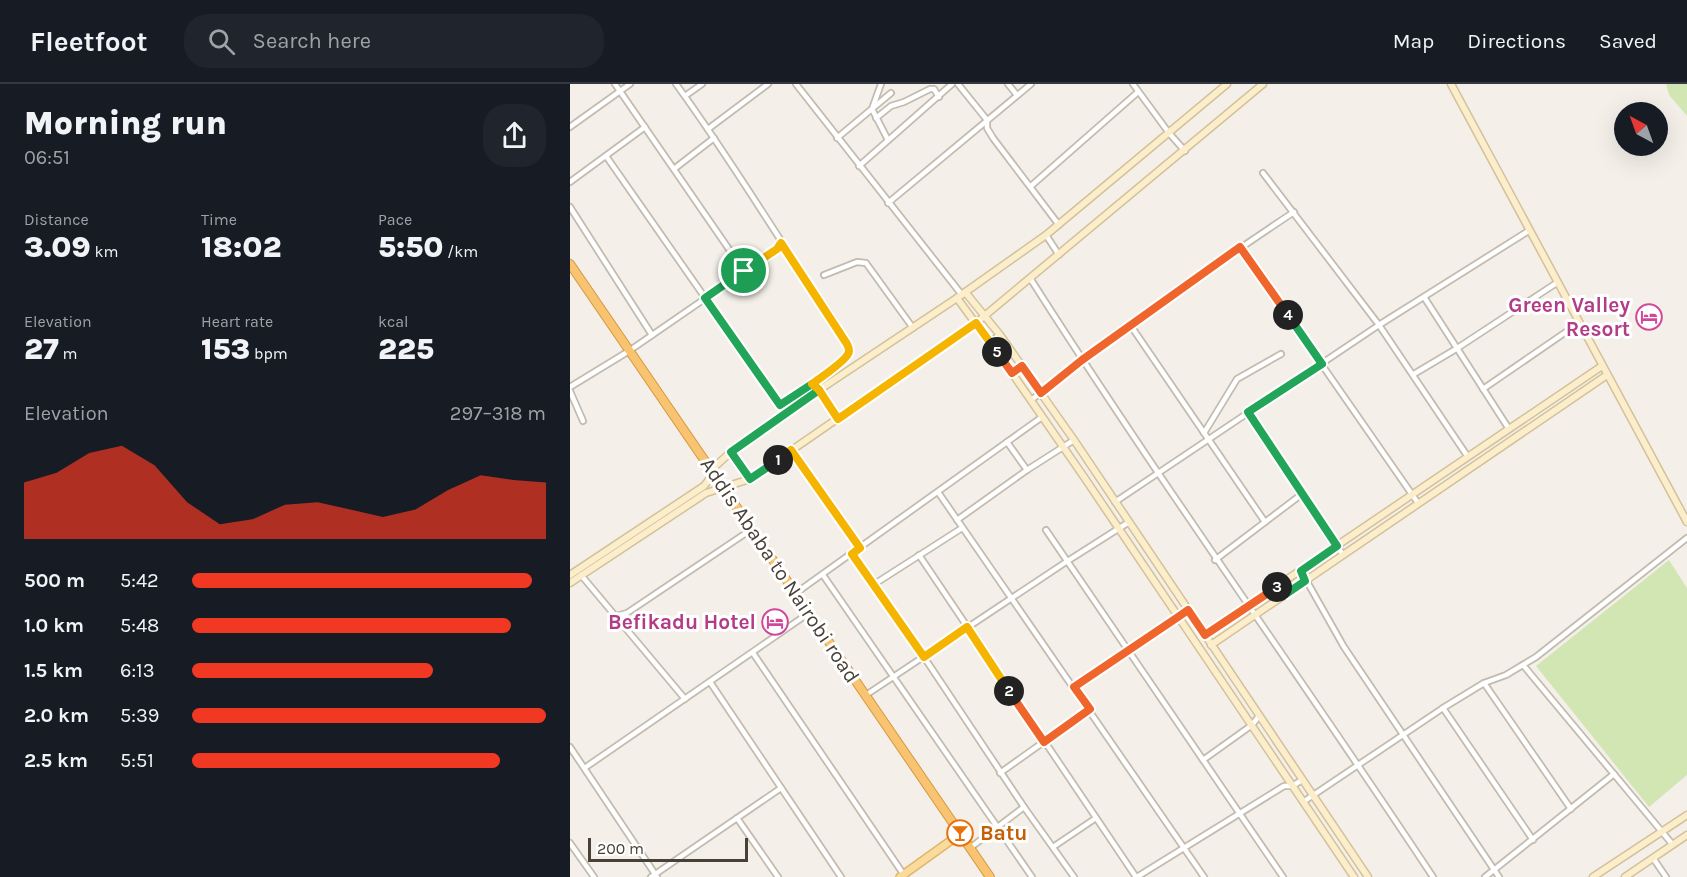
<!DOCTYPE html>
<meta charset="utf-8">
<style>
:root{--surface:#171b24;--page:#20242c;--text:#f1f3f6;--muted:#9ea1a6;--line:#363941;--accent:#f13823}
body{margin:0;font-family:Karla,sans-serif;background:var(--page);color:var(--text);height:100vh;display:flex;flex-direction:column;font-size:22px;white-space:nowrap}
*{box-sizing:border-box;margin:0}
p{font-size:20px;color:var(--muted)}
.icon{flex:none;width:33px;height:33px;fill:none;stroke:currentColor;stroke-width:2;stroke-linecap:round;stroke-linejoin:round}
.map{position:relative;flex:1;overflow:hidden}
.drawer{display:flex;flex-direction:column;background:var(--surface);width:570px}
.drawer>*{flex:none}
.needle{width:39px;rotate:319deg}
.buttons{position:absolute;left:1044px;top:18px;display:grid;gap:12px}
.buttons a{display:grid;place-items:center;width:54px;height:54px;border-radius:50%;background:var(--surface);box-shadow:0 6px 24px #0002;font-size:30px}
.scale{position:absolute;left:18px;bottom:15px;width:160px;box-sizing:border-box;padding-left:6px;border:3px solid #484138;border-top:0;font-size:16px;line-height:21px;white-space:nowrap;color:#484138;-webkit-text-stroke:4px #fff;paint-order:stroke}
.pin{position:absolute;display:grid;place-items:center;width:51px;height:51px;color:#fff;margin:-26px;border:3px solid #fff;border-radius:50%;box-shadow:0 2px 6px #0007}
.km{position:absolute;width:30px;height:30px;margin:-15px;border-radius:50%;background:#222;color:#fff;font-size:16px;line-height:30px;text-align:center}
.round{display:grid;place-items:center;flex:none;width:63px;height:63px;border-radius:24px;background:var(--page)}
.summary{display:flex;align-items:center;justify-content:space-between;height:102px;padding:0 24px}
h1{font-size:33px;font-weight:800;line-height:45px}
.metrics{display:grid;grid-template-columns:repeat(3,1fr);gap:9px;height:102px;padding:6px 24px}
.metrics div{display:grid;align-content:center}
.metrics b{font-size:30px;font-weight:800}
.metrics small{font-size:16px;font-weight:400}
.metrics p{font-size:16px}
.chart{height:168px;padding:12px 24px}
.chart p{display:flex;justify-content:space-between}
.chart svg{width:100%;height:108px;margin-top:6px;fill:var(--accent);opacity:.7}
ul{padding:0 24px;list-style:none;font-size:20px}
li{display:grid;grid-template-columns:96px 72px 1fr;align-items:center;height:45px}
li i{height:15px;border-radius:8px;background:var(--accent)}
header{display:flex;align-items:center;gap:36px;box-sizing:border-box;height:84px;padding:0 30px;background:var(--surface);border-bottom:2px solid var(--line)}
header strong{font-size:28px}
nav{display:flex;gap:33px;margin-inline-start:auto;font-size:21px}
.search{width:420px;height:54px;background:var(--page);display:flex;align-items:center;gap:15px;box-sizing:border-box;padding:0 21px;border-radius:24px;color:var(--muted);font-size:22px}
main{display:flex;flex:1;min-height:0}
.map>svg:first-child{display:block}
</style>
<header>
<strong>Fleetfoot</strong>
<div class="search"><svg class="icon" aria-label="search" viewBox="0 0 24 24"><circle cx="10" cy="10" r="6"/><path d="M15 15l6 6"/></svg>Search here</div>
<nav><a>Map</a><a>Directions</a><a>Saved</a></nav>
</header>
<main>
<section class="drawer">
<div class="summary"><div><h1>Morning run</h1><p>06:51</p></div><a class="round"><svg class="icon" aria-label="share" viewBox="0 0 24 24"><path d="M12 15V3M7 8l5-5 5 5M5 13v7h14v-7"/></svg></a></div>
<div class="metrics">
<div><p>Distance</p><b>3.09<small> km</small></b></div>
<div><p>Time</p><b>18:02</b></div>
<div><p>Pace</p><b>5:50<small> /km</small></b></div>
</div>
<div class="metrics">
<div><p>Elevation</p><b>27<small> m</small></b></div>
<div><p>Heart rate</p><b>153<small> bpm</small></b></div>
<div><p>kcal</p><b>225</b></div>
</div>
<div class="chart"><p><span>Elevation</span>297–318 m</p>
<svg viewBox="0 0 160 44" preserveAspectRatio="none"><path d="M0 44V21L10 17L20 9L30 6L40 14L50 29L60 38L70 36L80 30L90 29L100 32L110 35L120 32L130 24L140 18L150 20L160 21V44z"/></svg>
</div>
<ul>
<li><b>500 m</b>5:42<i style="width:96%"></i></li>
<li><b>1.0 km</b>5:48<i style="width:90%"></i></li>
<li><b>1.5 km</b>6:13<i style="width:68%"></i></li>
<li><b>2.0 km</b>5:39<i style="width:100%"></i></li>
<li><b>2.5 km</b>5:51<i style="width:87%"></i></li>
</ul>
</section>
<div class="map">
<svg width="1117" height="793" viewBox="0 0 1117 793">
<rect width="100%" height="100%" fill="#f4f0e9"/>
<g fill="#d2e6b4">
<path d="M 1096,0 L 1117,0 L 1117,32 L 1099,11 Z"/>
<path d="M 1099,476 L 1117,504 L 1117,691 L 1079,723 L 966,582 Z"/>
</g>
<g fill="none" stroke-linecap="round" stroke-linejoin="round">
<g stroke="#c2bbaf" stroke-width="8">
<g id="street">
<path d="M 45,0 L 174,187"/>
<path d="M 226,0 L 392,211"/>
<path d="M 311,0 L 302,25 L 318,56"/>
<path d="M 388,0 L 417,36 L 417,44 L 423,54 L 489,141"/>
<path d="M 438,0 L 447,11"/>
<path d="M 563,0 L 599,49 L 615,67"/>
<path d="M 115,12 L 132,0"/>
<path d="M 306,34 L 321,22 L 334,18 L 360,5 L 364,5 L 369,13"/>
<path d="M 0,43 L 60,0"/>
<path d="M 138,45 L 198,0"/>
<path d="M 267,54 L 321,9"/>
<path d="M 36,72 L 210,321 L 254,292 L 278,271 C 281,257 252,220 244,207 C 198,138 155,67 106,0"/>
<path d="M 289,82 L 382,0"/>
<path d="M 104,85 L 144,54"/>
<path d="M 693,89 L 809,241 L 898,373"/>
<path d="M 0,98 L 75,43"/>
<path d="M 461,102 L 568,8"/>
<path d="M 318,119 L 461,0"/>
<path d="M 0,123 L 82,251"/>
<path d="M 476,151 L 489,171"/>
<path d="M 670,163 L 848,419"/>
<path d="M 254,191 L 287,178 L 296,179 L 343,244"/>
<path d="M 460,194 C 589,397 730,592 863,793"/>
<path d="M 854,213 L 939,345"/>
<path d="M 561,242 L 695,438"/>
<path d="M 419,258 L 430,251"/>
<path d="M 442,289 L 452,282"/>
<path d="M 844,290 L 886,265 L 988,198"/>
<path d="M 0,303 L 59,267 L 207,165 L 211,159"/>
<path d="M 913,305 L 1009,239"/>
<path d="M 248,306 L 268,335"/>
<path d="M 0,307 L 13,337"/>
<path d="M 461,316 C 547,252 634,187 724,128"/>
<path d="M 678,328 L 773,471"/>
<path d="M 634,349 L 667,295 L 711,270"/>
<path d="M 437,358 L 457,386"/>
<path d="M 221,366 L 290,464"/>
<path d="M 161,368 L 180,395"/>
<path d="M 368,408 L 634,793"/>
<path d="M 545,418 L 809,241 L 960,146"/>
<path d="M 387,436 L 457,386 L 504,356"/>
<path d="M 476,446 L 713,793"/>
<path d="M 282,470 L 354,573 L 454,723 L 504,793"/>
<path d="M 349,471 L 566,793"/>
<path d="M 645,476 L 732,410"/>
<path d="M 731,487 L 774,563 L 929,793"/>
<path d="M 11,491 L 115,615"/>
<path d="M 253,491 L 462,793"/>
<path d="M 303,501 L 392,444"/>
<path d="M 226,509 L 472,333"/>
<path d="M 46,532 L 57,529 L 182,445"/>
<path d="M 183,569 L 334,791"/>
<path d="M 953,581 L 1103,761"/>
<path d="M 140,598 L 271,793"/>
<path d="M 914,599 L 1001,725"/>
<path d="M 504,603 L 618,526"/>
<path d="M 296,611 L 496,478 L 559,438"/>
<path d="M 873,624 L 963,756"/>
<path d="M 0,663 L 87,793"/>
<path d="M 633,676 L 682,641 L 689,632"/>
<path d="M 16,683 L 239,529"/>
<path d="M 430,689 L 520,625"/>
<path d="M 733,718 L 873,624 L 914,599 L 936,591 L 966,573 L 1117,454"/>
<path d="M 167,734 L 208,793"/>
<path d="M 0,759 L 24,793"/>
<path d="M 483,763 L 526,734"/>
<path d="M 400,764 L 454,723"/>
<path d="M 1083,774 L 1096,793"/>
<path d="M 81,793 L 211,704"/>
<path d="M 567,793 L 714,702 L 722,702 L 732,696"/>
<path d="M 915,793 L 1044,690"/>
</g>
</g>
<g stroke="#d2c19b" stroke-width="9">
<g id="secondary">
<path d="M 881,0 L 1117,438"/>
<path d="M 396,209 L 430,251 L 504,356 L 798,793"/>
<path d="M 387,214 L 442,289 L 514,393 L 784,793"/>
<path d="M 0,491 L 134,402 L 141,393 L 141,386 L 161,368 L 249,306 L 387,214 L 476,151 L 657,0"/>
<path d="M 0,499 L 136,409 L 180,395 L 406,239 L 693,0"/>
<path d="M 635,551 L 1032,282"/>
<path d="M 641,561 L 1037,291"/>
<path d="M 1023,793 L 1117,731"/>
<path d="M 1055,793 L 1117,751"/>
</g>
</g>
<g stroke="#dfb76c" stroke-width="10">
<path id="primary" d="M 330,793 L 390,750"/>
</g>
<g stroke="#d79840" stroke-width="10">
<path id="highway" d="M 0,180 L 420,793"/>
</g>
<use href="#street" stroke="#fff" stroke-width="4.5"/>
<use href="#secondary" stroke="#fceecb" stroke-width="6"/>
<use href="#primary" stroke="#fadb9c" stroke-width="7"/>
<use href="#highway" stroke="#f8c471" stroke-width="8"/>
</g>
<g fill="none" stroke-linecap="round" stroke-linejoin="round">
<g stroke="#fff" stroke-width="12">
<path id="split-1" d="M 174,187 L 135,214 L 210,321 L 242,300 L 249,306 L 161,368 L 180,395 L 208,376"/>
</g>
<g stroke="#fff" stroke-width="12">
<path id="split-2" d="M 208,376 L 221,366 L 290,464 L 282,470 L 354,573 L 397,543 L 439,607"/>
</g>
<g stroke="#fff" stroke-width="12">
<path id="split-3" d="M 439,607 L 474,658 L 520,625 L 504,603 L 608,533 L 618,526 L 635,551 L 707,503"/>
</g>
<g stroke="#fff" stroke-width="12">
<path id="split-4" d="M 707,503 L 710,501 L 716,510 L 735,497 L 731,487 L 767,462 L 678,328 L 752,280 L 718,231"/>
</g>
<g stroke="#fff" stroke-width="12">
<path id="split-5" d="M 427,268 L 442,289 L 452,282 L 471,309 L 512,276 L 670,163 L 718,231"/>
</g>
<g stroke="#fff" stroke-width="12">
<path id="split-6" d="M 174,187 L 207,165 L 211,159 L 277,260 C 278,262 280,267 278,270 C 275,277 249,295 242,300 L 249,306 L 268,335 L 406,239 L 427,268"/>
</g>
<use href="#split-1" stroke="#22a559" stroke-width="8"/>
<use href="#split-2" stroke="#f5b400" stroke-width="8"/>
<use href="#split-3" stroke="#f0652b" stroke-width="8"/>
<use href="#split-4" stroke="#22a559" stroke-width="8"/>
<use href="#split-5" stroke="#f0652b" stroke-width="8"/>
<use href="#split-6" stroke="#f5b400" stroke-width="8"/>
</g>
<defs>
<g id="hotel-ring" transform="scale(1.35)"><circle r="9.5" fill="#fff" stroke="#d1479c" stroke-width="1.5"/><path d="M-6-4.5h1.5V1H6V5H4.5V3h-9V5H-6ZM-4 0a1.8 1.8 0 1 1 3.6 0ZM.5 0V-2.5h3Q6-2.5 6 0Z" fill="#d1479c"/></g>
<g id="bar-ring" transform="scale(1.35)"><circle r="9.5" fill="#fff" stroke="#e8710a" stroke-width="1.5"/><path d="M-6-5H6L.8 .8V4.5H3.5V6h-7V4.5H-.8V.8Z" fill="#e8710a"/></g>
</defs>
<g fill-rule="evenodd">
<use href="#hotel-ring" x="1079" y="233"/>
<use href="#hotel-ring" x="205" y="538"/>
<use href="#bar-ring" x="390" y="749"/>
</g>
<g text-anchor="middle" stroke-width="6" stroke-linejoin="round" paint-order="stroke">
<g font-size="21" font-weight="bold" fill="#b23c85" stroke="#fff" text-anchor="end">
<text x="1060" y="228">Green Valley<tspan x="1060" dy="24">Resort</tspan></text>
<text x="186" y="545">Befikadu Hotel</text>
</g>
<g font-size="21" fill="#484138" stroke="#fff">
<text transform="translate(210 486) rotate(56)" y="7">Addis Ababa to Nairobi road</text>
</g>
<g font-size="21" font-weight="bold" fill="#c56008" stroke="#fff" text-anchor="start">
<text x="410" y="756">Batu</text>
</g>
</g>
</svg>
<div class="buttons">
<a><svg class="needle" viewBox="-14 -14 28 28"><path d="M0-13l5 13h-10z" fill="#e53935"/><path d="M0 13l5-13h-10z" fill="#9ea1a6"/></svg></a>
</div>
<div class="scale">200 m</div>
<div class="pin" style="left:174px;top:187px;background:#1e9e55"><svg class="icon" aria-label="arrive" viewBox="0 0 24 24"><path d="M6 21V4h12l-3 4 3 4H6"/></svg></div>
<b class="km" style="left:208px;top:376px">1</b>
<b class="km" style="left:439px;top:607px">2</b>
<b class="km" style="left:707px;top:503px">3</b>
<b class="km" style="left:718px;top:231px">4</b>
<b class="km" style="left:427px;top:268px">5</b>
</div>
</main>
